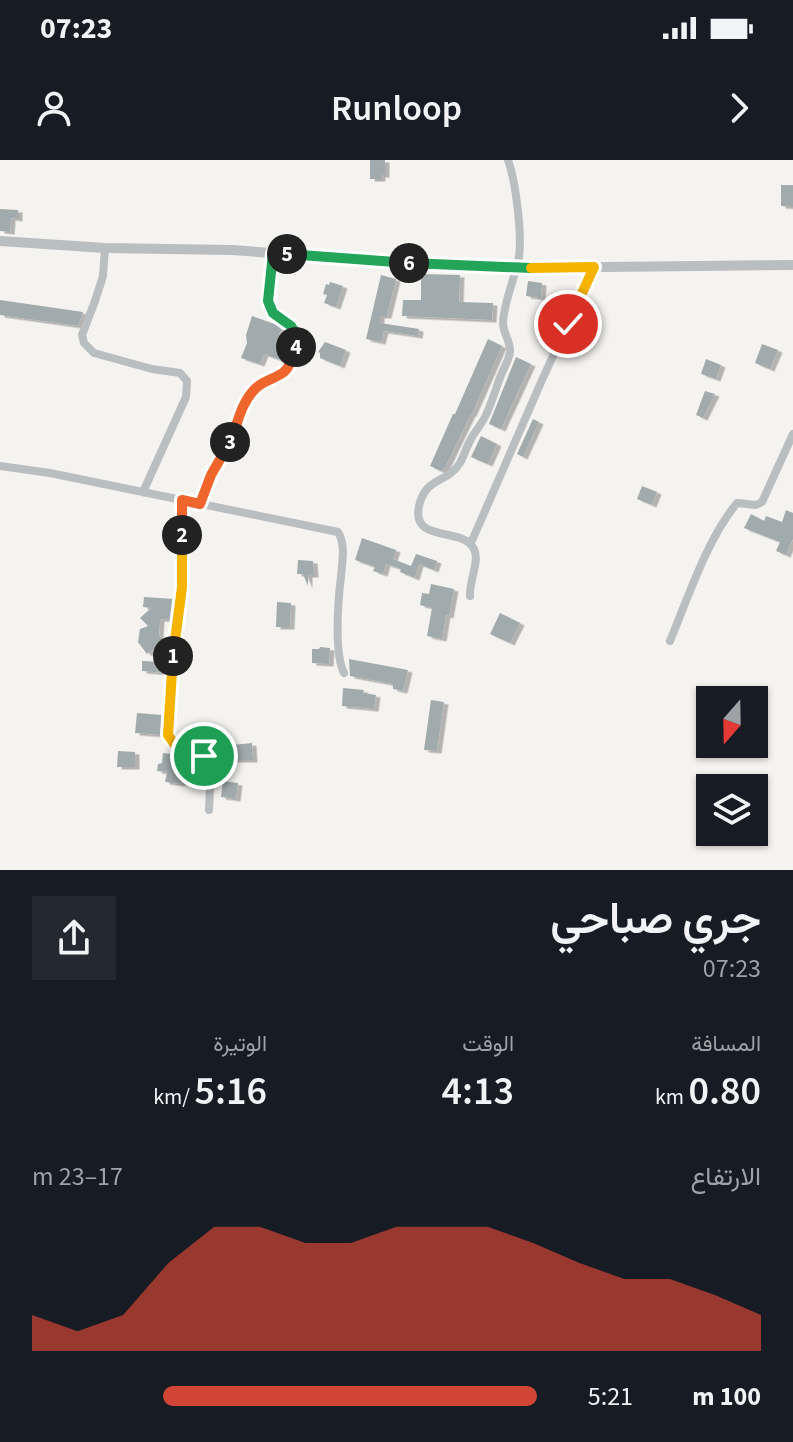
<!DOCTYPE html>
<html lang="ar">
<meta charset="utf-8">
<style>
:root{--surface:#171b24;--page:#242831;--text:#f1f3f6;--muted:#9ea1a6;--accent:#d04535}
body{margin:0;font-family:"Source Sans 3",Vazirmatn,sans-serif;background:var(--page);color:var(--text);direction:rtl;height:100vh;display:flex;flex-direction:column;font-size:30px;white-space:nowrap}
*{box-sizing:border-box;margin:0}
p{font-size:26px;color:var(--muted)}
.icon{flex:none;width:44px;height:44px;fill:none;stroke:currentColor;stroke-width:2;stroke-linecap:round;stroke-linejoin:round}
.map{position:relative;height:710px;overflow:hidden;direction:ltr}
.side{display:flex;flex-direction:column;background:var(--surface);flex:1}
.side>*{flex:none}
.needle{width:52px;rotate:200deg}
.controls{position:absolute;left:696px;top:526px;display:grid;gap:16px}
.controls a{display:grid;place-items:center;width:72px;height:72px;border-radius:0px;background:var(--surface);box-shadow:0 2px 6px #0004;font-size:40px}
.pin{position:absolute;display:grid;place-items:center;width:68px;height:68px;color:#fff;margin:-34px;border:4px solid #fff;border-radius:50%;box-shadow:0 2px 8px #0007}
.km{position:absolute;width:40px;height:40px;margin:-20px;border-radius:50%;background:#222;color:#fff;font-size:22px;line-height:40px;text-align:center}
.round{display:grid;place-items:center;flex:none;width:84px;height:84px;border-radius:0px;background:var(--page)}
.headline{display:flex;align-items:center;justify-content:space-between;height:136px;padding:0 32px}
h1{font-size:44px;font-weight:600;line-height:60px}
.stats{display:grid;grid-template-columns:repeat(3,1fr);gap:12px;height:136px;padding:8px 32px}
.stats div{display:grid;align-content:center}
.stats b{font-size:40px;font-weight:600}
.stats small{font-size:22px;font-weight:400}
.stats p{font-size:22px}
.chart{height:224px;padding:16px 32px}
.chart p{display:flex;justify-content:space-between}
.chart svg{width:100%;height:144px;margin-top:8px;fill:var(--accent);opacity:.7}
ul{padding:0 32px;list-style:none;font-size:26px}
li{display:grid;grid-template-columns:128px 96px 1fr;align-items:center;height:60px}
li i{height:20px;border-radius:10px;background:var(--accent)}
.status{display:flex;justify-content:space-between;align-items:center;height:56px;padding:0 40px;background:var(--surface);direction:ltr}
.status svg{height:22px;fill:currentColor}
header{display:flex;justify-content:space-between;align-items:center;height:104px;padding:0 32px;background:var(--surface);font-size:36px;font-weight:600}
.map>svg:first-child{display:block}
</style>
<div class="status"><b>07:23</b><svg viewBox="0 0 49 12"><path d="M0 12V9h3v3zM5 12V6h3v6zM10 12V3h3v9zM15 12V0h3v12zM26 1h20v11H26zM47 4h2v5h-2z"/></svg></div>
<header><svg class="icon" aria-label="forward" viewBox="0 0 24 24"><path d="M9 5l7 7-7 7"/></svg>Runloop<svg class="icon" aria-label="person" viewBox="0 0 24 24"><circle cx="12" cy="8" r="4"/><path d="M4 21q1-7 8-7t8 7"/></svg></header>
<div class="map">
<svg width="793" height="710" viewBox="0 0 793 710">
<defs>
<filter id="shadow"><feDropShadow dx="4.5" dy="2.5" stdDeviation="0" flood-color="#0004"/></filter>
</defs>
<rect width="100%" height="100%" fill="#f4f3f0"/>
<g fill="#a1aaad" filter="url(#shadow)">
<path d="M 370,0 L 385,0 L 385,15 L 381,15 L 381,19 L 370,19 Z"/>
<path d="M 781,25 L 793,25 L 793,47 L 781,46 Z"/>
<path d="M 0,49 L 18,50 L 18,59 L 11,58 L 10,72 L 0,71 Z"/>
<path d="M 421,114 L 460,115 L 459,142 L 493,143 L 492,160 L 402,156 L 403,140 L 421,140 Z"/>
<path d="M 381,115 L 396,119 L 387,156 L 380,156 L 380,163 L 419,169 L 418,176 L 384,171 L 381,182 L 366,179 Z"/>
<path d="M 528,121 L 542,123 L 541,138 L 526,136 Z"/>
<path d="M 330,122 L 343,126 L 336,147 L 324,143 L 327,135 L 323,134 L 326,124 L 329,125 Z"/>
<path d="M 0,140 L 83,152 L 78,166 L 0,155 Z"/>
<path d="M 252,156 L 280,166 L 282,168 L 279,175 L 291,179 L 283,201 L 264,194 L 260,204 L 241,198 L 247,183 L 246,175 Z"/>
<path d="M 488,179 L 502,186 L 472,254 L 471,254 L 445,308 L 441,311 L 430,306 L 453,254 L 455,254 Z"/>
<path d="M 325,182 L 346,190 L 340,206 L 320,198 L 320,193 L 318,192 Z"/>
<path d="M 762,184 L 778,190 L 770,209 L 755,203 Z"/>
<path d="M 516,197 L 531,204 L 501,269 L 489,264 Z"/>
<path d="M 706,199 L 721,205 L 716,219 L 701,214 Z"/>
<path d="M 705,231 L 715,234 L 703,258 L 696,255 Z"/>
<path d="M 533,259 L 539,262 L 523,297 L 517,294 Z"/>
<path d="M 481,276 L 497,284 L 488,304 L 471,297 Z"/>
<path d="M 642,326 L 657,332 L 652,345 L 637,339 Z"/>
<path d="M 786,350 L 793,353 L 793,379 L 786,395 L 776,391 L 780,382 L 744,368 L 751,354 L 764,361 L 766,356 L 782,362 Z"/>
<path d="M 362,378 L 396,390 L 393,399 L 411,406 L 416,394 L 437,401 L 434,410 L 419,404 L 415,418 L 400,412 L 401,409 L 386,404 L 383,414 L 373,411 L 375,407 L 355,400 Z"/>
<path d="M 298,400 L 313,401 L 314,415 L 308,415 L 308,426 L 303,414 L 297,414 Z"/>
<path d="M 431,424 L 454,429 L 449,456 L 446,455 L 442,479 L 427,476 L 432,448 L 420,445 L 422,433 L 429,434 Z"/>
<path d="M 144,437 L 174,439 L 171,460 L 160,459 L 159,476 L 162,478 L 160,485 L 147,494 L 138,482 L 140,469 L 148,466 L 140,458 L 151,448 L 143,447 Z"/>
<path d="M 277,442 L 291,443 L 290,467 L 276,467 Z"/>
<path d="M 500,453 L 520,463 L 510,483 L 490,474 Z"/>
<path d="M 320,487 L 330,488 L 329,504 L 312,503 L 312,489 L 319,489 Z"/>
<path d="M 164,488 L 168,489 L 166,513 L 142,511 L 142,501 L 162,502 Z"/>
<path d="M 349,499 L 408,510 L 403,531 L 393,529 L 393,524 L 350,516 Z"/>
<path d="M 343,528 L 364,530 L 363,533 L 376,535 L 374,549 L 342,546 Z"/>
<path d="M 431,540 L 444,542 L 437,591 L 424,590 Z"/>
<path d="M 137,553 L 162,555 L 161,575 L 135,573 Z"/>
<path d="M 252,583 L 253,600 L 223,600 L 222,586 Z"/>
<path d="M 118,591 L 135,592 L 135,607 L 117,607 Z"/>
<path d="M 163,593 L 180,595 L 198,601 L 204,606 L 201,616 L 182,617 L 181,624 L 165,622 L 167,612 L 157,611 L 158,604 L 162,603 Z"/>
<path d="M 223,621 L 238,623 L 236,639 L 221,637 Z"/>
</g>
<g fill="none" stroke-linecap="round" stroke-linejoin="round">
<g stroke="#b9bec0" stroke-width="8">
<path d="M 105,88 L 103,116 L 95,141 L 82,175 L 84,183 L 94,193 L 152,209 L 180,213 L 187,221 L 186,237 L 143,332"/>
<path d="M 0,306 L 50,313 L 338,372 C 346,385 342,402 341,417 C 338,439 334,494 344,513"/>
<path d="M 182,340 L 182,427 L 174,494 L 168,575 C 177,595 201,586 211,604 L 209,650"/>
<path d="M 200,344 L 211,315 L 229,285 L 237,261 L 247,239 L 254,229 L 263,221 L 283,213 L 288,208 L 299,178 L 291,166 L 273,153 L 268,141 L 273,93"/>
<path d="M 471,383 L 542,220 L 594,107"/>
<path d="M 470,436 C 469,421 480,401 474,389 C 463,366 411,384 419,346 C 426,316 447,324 460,303 C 464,296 466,288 470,281 C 474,272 482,264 486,255 C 492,242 496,228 501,215 C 504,208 509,200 510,192 C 511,182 503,173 503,163 C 504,140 515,119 519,97 C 522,74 516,22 508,0"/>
<path d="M 670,481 C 688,438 707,379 737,343 L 756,345 L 762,342 L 793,274"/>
</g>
<path stroke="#b9bec0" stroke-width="10" d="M 0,81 L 105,88 L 232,90 L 392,102 L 516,108 L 793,105"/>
</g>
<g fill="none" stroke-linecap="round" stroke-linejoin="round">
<g stroke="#fff" stroke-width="16">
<path id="split-1" d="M 173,496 L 168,575 L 175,585 L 204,596"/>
</g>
<g stroke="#fff" stroke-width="16">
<path id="split-2" d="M 173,496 L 182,427 L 182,375"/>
</g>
<g stroke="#fff" stroke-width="16">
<path id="split-3" d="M 182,375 L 182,340 L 200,344 L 211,315 L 230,282"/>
</g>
<g stroke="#fff" stroke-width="16">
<path id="split-4" d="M 230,282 C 238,264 240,245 254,230 C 263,219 278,219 286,210 C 291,204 293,194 296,187"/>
</g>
<g stroke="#fff" stroke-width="16">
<path id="split-5" d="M 287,94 L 273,93 L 268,141 L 273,153 L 291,166 L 299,178 L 296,187"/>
</g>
<g stroke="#fff" stroke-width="16">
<path id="split-6" d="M 287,94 L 409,103"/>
</g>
<g stroke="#fff" stroke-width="16">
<path id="split-7" d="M 409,103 L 531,108"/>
</g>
<g stroke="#fff" stroke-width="16">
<path id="split-8" d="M 531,108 L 594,107 L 568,164"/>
</g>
<use href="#split-1" stroke="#f5b400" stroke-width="10"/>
<use href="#split-2" stroke="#f5b400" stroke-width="10"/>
<use href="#split-3" stroke="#f0652b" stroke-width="10"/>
<use href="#split-4" stroke="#f0652b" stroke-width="10"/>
<use href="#split-5" stroke="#22a559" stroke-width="10"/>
<use href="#split-6" stroke="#22a559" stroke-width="10"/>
<use href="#split-7" stroke="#22a559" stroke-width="10"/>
<use href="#split-8" stroke="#f5b400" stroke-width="10"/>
</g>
</svg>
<div class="controls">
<a><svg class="needle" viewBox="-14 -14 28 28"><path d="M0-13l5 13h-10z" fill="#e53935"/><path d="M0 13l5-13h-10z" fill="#9ea1a6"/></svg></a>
<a><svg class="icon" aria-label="layers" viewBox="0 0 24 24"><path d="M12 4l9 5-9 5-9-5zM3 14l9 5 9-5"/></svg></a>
</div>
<div class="pin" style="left:204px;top:596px;background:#1e9e55"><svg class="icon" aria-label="arrive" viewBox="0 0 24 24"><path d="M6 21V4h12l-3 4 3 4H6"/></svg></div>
<div class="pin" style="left:568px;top:164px;background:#d93025"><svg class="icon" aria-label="check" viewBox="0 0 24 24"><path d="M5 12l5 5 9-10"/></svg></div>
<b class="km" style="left:173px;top:496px">1</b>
<b class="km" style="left:182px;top:375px">2</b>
<b class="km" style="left:230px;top:282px">3</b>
<b class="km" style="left:296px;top:187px">4</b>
<b class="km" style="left:287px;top:94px">5</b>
<b class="km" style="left:409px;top:103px">6</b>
</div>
<section class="side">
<div class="headline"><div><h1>جري صباحي</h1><p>07:23</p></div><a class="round"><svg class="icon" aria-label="share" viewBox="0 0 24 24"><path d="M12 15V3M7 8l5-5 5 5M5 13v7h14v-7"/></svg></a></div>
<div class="stats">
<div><p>المسافة</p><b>0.80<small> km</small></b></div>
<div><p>الوقت</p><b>4:13</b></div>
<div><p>الوتيرة</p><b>5:16<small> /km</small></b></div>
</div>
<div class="chart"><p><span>الارتفاع</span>17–23 m</p>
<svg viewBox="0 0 160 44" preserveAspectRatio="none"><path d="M0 44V33L10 38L20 33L30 17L40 6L50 6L60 11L70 11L80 6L90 6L100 6L110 11L120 17L130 22L140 22L150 27L160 33V44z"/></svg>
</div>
<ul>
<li><b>100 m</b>5:21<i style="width:74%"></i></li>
</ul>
</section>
